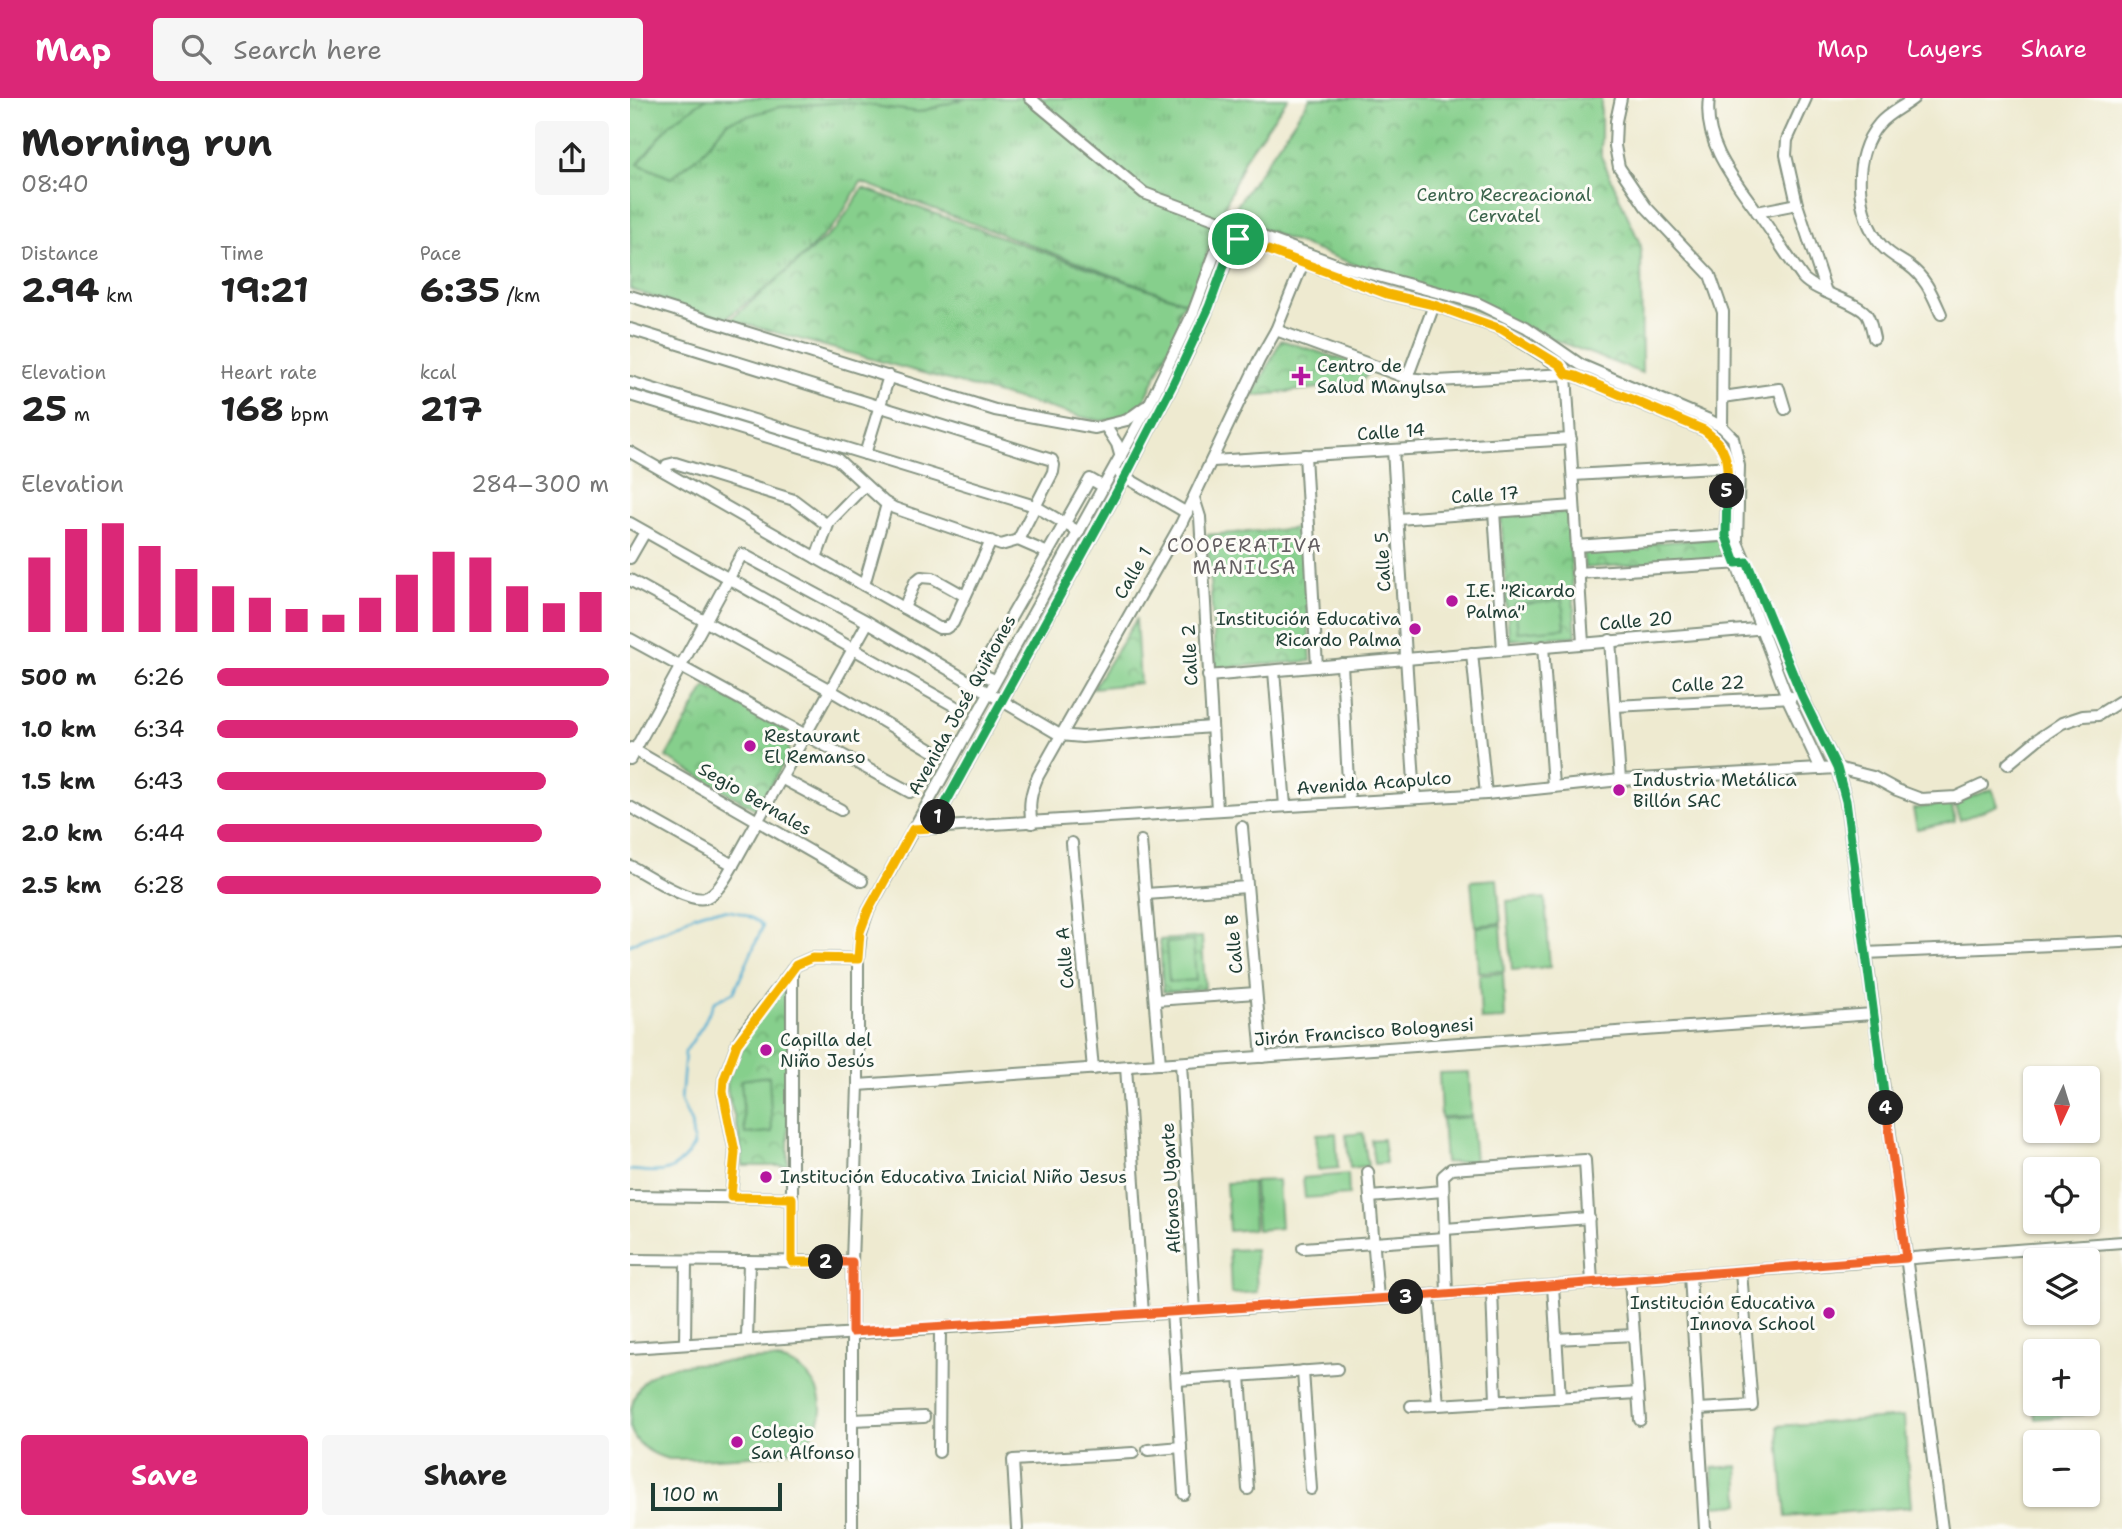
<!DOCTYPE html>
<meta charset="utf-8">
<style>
:root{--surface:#fff;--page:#f6f6f6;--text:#222;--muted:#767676;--accent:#db2777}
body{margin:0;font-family:"Shantell Sans",sans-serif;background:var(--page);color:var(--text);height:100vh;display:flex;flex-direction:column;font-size:26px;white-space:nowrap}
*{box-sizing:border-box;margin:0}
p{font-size:23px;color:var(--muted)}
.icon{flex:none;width:38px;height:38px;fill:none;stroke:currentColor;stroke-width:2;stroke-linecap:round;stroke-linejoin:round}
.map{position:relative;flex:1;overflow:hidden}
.drawer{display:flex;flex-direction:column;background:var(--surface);width:630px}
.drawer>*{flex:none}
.needle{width:46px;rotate:184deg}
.buttons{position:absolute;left:1393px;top:968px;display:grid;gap:14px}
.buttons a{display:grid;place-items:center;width:77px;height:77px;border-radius:7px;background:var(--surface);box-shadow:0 2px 5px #0004;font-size:35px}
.scale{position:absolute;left:21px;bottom:18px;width:131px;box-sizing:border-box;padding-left:7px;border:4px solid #1f3d34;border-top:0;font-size:19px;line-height:24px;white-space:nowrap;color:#1f3d34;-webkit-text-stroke:5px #fdfcf7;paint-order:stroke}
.pin{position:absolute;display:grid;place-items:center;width:60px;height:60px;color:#fff;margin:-30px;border:4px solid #fff;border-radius:50%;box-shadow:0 2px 7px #0007}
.km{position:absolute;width:35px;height:35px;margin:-18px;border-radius:50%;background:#222;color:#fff;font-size:19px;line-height:35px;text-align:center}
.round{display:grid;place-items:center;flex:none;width:74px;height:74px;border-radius:7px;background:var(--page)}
.head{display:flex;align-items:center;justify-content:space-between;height:119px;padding:0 21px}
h1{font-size:38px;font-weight:700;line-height:52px}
.figures{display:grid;grid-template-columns:repeat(3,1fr);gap:10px;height:119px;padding:7px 21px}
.figures div{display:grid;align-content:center}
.figures b{font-size:35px;font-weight:700}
.figures small{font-size:19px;font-weight:400}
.figures p{font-size:19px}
.chart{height:196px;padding:14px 21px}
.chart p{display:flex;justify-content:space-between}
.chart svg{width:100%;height:126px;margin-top:7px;stroke:var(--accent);stroke-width:6}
.primary-button{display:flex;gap:14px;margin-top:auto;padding:14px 21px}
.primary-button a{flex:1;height:80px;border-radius:7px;background:var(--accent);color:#fff;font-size:28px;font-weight:700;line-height:80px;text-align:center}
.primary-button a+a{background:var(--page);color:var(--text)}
ul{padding:0 21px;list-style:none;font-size:23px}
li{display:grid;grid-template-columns:112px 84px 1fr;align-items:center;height:52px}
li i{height:18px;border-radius:9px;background:var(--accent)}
header{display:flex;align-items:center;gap:42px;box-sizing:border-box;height:98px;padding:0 35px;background:var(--accent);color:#fff}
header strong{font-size:33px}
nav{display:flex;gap:38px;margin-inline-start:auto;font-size:24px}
.search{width:490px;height:63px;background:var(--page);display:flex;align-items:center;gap:18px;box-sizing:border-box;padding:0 24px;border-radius:7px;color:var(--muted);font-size:26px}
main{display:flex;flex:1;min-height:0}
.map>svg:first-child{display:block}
</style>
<header>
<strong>Map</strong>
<div class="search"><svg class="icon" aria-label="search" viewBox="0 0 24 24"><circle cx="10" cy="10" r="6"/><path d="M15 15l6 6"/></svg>Search here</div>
<nav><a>Map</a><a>Layers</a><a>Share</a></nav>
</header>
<main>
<section class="drawer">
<div class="head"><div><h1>Morning run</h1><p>08:40</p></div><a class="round"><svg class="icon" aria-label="share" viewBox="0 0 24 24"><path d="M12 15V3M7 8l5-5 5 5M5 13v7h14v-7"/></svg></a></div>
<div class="figures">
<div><p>Distance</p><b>2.94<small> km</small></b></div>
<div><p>Time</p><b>19:21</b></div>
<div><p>Pace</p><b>6:35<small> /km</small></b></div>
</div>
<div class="figures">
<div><p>Elevation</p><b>25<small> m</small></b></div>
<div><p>Heart rate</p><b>168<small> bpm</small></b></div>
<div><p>kcal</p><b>217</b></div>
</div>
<div class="chart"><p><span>Elevation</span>284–300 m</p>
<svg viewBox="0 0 160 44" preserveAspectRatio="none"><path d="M5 44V18M15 44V8M25 44V6M35 44V14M45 44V22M55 44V28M65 44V32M75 44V36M85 44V38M95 44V32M105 44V24M115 44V16M125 44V18M135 44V28M145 44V34M155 44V30"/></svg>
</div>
<ul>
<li><b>500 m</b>6:26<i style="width:100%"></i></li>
<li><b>1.0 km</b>6:34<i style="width:92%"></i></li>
<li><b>1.5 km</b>6:43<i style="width:84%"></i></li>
<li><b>2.0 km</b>6:44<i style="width:83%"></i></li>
<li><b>2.5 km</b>6:28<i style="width:98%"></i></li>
</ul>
<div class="primary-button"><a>Save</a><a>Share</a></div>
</section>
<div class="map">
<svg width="1492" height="1431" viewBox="0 0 1492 1431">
<defs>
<pattern id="grass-tufts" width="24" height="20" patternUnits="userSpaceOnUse" patternTransform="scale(1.75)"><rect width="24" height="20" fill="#86cf8c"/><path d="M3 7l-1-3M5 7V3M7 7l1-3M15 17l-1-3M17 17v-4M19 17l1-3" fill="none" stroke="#6da973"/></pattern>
<pattern id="park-crowns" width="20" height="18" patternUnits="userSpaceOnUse" patternTransform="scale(1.75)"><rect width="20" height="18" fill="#86cf8c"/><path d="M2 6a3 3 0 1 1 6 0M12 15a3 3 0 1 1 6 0" fill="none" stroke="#6da973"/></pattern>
</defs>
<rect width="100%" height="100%" fill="#fdfcf7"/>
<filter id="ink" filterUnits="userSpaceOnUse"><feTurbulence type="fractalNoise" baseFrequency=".0143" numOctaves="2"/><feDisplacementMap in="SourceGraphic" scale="14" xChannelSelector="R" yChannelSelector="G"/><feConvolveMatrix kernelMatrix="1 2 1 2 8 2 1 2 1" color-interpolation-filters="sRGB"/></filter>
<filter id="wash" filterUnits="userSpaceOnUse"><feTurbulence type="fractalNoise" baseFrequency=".00686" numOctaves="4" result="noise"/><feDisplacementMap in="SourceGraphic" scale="28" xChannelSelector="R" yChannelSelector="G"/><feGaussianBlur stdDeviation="1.57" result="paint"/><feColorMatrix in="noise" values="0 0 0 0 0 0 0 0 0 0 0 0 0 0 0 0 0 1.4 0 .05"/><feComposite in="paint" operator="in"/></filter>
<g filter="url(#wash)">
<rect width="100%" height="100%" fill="#eeead0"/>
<path fill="url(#grass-tufts)" stroke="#528660" stroke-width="2" d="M 0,0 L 658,0 L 615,60 L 585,132 L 560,206 L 231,84 L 207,124 L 154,177 L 96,220 L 57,211 L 0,191 Z"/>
<g fill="url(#park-crowns)" stroke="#528660" stroke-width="2">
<path d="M 680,0 L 971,0 L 971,58 L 1011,148 L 1012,275 L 599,119 Z"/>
<path d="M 233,90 L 560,206 L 552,208 L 547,217 L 551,224 L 513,306 C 499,318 481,325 463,322 L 100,222 L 207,130 Z"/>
<path d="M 651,242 L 736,269 L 739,275 L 730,285 L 623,298 Z"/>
<path d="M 938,414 L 946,538 L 879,542 L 871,418 Z"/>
<path d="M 672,430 L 681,563 L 586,570 L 577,437 Z"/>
<path d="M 1088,440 L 1094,458 L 1092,460 L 955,470 L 952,450 Z"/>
<path d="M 506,522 L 510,585 L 463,590 Z"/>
<path d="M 76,588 L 162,636 L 158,646 L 159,655 L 127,712 L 36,659 Z"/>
<path d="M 572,839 L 575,891 L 533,894 L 530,842 Z"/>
<path d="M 152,893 L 159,896 L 158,1068 L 113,1068 C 111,1054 110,1038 106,1024 C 103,1012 97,1000 97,987 C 98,953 131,917 152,893 Z"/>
</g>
<g fill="#86cf8c" stroke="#528660" stroke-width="2">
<path d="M 77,0 L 323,0 L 330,2 L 289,14 L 213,4 L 149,9 L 97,24 L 72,55 L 41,80 L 8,66 L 41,25 Z"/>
<path d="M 932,502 L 935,530 L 888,534 L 885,507 Z"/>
<path d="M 1362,691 L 1368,707 L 1330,722 L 1324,705 Z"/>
<path d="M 1321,704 L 1325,723 L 1287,731 L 1283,711 Z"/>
<path d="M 867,781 L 871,825 L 845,828 L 841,783 Z"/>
<path d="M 915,800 L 920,869 L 882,872 L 877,803 Z"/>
<path d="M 871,827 L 874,873 L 848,874 L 846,829 Z"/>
<path d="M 563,843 L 566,882 L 539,884 L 536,845 Z"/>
<path d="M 873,875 L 875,921 L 851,922 L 849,877 Z"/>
<path d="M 839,974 L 841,1018 L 811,1019 L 809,975 Z"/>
<path d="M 139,978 L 142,1034 L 115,1036 L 111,982 Z"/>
<path d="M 841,1019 L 845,1063 L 815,1065 L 812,1021 Z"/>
<path d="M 706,1035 L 708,1070 L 688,1072 L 686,1036 Z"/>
<path d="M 733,1035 L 738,1068 L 720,1070 L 716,1037 Z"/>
<path d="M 753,1041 L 756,1065 L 744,1066 L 741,1042 Z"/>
<path d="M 718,1076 L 719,1097 L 675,1100 L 673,1080 Z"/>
<path d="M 648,1082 L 651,1130 L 627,1132 L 624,1083 Z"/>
<path d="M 622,1084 L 624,1131 L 599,1133 L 596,1085 Z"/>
<path d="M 625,1151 L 627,1194 L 601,1196 L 599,1152 Z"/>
<path d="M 140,1261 C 191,1263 212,1327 164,1351 C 145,1359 63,1361 39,1361 C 23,1357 4,1347 0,1328 C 0,1269 39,1267 81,1265 C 101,1263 120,1262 140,1261 Z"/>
<path d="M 1402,1289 L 1405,1289 L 1405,1306 L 1453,1306 L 1454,1316 L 1405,1321 Z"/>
<path d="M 1274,1319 L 1281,1409 L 1156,1419 L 1148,1328 Z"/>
<path d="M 1108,1368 L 1110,1406 L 1085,1408 L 1082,1370 Z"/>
</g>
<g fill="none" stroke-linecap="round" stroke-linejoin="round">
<path stroke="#54afd2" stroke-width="2.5" d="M 0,847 C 13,838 27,836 41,830 C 49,826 57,820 65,817 C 86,808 117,812 133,828 L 104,894 L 84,904 L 73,927 L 55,954 L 51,1003 L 61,1025 L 64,1048 C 43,1078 33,1075 0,1072"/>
</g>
</g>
<g filter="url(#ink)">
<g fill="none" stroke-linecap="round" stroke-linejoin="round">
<g stroke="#869482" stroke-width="14">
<g id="minor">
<path d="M 400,0 L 514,95 L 711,168 L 847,205 L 896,229 L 951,267 L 1077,321 L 1092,329 L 1103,340 L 1109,368 L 1107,444 L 1172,598 L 1207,670 L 1216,703 L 1312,1431"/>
<path d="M 991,0 L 986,23 L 985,48 L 989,69 L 1016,109 L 1080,177 L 1093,214 L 1092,329"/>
<path d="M 1079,0 C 1073,44 1102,79 1126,112 C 1142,134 1157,158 1173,180 C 1187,195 1229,204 1237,217 C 1241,224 1242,232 1244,240"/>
<path d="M 1176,0 L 1157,42 L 1156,57 L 1167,106 L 1196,194"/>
<path d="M 1284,0 C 1273,9 1258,15 1249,26 C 1221,58 1225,117 1252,148 C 1260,157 1269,161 1278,167 C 1296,180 1302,196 1311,216"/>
<path d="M 1127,114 L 1167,106"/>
<path d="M 0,198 L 365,312 L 465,330 L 497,322 L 515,309"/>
<path d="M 0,231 L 422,362 L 424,367 L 423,374 L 388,442"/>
<path d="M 646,232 L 777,280 L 807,283 L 936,276 L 946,278 L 1074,332 L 1087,341 L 1095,354 L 1098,368 L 1096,438 L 1157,599 L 1191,671"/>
<path d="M 777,280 L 804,207"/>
<path d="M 0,284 L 405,408 L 449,434"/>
<path d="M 0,297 L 197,357 L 207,361 L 254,404 L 264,410 L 371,447 L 388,442 L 418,455"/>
<path d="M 1093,299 L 1149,291 L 1155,311"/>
<path d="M 476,329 L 487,346 L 491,360"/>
<path d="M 763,352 L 785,700"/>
<path d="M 0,354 L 309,530 L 316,530 L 323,525 L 361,443"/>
<path d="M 235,356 L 259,278"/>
<path d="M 675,357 L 687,569"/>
<path d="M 583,363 L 941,341"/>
<path d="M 36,374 L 37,367 L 45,365 L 164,402 L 197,427"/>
<path d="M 490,376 L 557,415"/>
<path d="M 943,377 L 1103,368"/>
<path d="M 564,400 L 570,419 L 587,712"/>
<path d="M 864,413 L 873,552"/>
<path d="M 768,421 L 944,408"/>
<path d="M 0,425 L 328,610"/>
<path d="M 946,448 L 1103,437"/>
<path d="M 0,460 L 15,434"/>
<path d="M 186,460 L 199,424 L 235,387"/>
<path d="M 947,475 L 1112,465"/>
<path d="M 0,482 L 200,592 L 303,653"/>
<path d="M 234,487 L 257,406"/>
<path d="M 274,510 L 285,484 L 291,479 L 303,480 L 335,498"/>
<path d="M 0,541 L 280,694"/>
<path d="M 980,542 L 990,682"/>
<path d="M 913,548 L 923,688"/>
<path d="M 842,555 L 856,696"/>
<path d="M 712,566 L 719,704"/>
<path d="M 644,573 L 655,708"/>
<path d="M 578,578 L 1137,530"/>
<path d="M 365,582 L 349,575 L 460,381 L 474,389"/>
<path d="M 985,608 L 1162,599"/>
<path d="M 1,650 L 232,783"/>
<path d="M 0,661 L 112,456 L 238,524 L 430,637 L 452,639 L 582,629"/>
<path d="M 1378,666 L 1408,641 L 1432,625 L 1453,618 L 1468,617 L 1492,602"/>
<path d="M 151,680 L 211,712"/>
<path d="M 0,709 L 103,767"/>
<path d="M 402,725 C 398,707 401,694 408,678 L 551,426 L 629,262 L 646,232 L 673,165"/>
<path d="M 612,729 L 632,959"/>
<path d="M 302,730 L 495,379 L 544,284 L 574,221 L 605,141 L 613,142 L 757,196 L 804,207 L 871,231 L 934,271 L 936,276 L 953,545"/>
<path d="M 283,731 L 856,696 L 990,682 L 1207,670 L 1243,679 L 1267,692 L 1291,701 L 1326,699 L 1352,687"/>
<path d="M 511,743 L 530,966"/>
<path d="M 442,745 L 463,971"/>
<path d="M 0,768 C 16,776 58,805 75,800 C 88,795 96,779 103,767 L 238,524"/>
<path d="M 516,796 L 617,789"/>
<path d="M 1235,855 L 1492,844"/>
<path d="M 525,902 L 626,895"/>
<path d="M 551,965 L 565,1213"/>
<path d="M 496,969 L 513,1216"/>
<path d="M 228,987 L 1243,916"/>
<path d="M 738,1074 L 748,1201"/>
<path d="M 0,1098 L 162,1100"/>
<path d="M 101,1099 L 105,1054 L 93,994 L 94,981 L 107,946 L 114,934 L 166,867 L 182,860 L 228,861"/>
<path d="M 740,1099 L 813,1093"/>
<path d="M 815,1131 L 959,1120"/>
<path d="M 673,1150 L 815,1140"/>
<path d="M 0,1162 L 222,1164"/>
<path d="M 162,1163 L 162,872"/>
<path d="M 1060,1177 L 1075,1431"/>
<path d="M 1000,1182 L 1010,1322"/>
<path d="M 923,1188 L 930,1300"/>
<path d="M 862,1192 L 866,1303"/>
<path d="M 817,1196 L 813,1078 L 821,1071 L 955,1062 L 962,1185"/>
<path d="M 799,1197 L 808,1307 L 1008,1295"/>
<path d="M 542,1214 L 554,1396"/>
<path d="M 926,1241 L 1004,1237"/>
<path d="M 117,1242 L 119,1163"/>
<path d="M 55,1246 L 56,1163"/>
<path d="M 0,1250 L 748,1201 L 1492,1144"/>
<path d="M 673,1273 L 681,1391"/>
<path d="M 610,1278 L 618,1391"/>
<path d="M 547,1282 L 707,1271"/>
<path d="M 781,1308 L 808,1307"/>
<path d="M 1068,1311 L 1122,1308 L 1111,1174"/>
<path d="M 222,1322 L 294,1319"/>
<path d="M 518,1352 L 551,1349"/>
<path d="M 309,1354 L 310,1229"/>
<path d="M 222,1431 L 222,1164 L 228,987 L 228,861 L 231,834 L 238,813 L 520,305 L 563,215 L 596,125"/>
<path d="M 387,1431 L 383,1362 L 503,1355"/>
</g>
</g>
<use href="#minor" stroke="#fff" stroke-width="10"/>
</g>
</g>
<g fill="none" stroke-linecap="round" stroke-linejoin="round" filter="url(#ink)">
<g stroke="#fff" stroke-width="14">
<path id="split-1" d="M 308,719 L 495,379 L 544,284 L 579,209 L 602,146 L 608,141"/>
</g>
<g stroke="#fff" stroke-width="14">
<path id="split-2" d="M 196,1164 L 162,1164 L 162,1100 L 101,1099 L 105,1054 L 93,994 L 94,981 L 107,946 L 166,867 L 182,860 L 228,861 L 230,834 L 238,813 L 283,731 L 302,730 L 308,719"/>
</g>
<g stroke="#fff" stroke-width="14">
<path id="split-3" d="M 196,1164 L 222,1164 L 222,1234 L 776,1199"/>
</g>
<g stroke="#fff" stroke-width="14">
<path id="split-4" d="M 776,1199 L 1276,1160 L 1256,1010"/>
</g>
<g stroke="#fff" stroke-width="14">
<path id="split-5" d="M 1097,393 L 1096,438 L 1106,465 L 1117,464 L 1172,598 L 1207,670 L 1216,703 L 1256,1010"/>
</g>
<g stroke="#fff" stroke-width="14">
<path id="split-6" d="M 608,141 L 757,196 L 804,207 L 871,231 L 930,267 L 936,276 L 946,278 L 1074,332 C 1099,350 1098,364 1097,393"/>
</g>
<use href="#split-1" stroke="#22a559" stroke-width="9"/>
<use href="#split-2" stroke="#f5b400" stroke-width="9"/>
<use href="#split-3" stroke="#f0652b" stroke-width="9"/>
<use href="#split-4" stroke="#f0652b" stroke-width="9"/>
<use href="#split-5" stroke="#22a559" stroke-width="9"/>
<use href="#split-6" stroke="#f5b400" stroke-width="9"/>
</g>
<g fill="#b5179e" stroke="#fdfcf7" stroke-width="2.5">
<path d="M667.5 267.5h7v7h7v7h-7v7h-7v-7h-7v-7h7z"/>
<circle cx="822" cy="503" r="7"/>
<circle cx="785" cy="531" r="7"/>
<circle cx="120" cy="648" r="7"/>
<circle cx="989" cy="692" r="7"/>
<circle cx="136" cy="952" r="7"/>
<circle cx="136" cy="1079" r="7"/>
<circle cx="1199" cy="1215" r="7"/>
<circle cx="107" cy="1344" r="7"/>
</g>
<g text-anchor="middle" stroke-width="6" stroke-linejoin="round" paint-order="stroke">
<g font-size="18" fill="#39624a" stroke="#fdfcf7">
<text x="874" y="103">Centro Recreacional<tspan x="874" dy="21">Cervatel</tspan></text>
</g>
<g font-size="18" fill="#1f3d34" stroke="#fdfcf7" text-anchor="start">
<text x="687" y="274">Centro de<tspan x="687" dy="21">Salud Manylsa</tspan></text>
<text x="836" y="499">I.E. "Ricardo<tspan x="836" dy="21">Palma"</tspan></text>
<text x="771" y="527" text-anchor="end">Institución Educativa<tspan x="771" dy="21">Ricardo Palma</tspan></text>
<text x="134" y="644">Restaurant<tspan x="134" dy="21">El Remanso</tspan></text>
<text x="1003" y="688">Industria Metálica<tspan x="1003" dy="21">Billón SAC</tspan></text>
<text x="150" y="948">Capilla del<tspan x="150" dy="21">Niño Jesús</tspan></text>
<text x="150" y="1085">Institución Educativa Inicial Niño Jesus</text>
<text x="1185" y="1211" text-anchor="end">Institución Educativa<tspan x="1185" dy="21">Innova School</tspan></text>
<text x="121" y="1340">Colegio<tspan x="121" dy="21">San Alfonso</tspan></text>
</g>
<g font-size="18" fill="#1f3d34" stroke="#fdfcf7">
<text transform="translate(761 334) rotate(-4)" y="6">Calle 14</text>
<text transform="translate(855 397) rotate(-4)" y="6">Calle 17</text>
<text transform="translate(753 464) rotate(-93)" y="6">Calle 5</text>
<text transform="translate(503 475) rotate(-60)" y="6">Calle 1</text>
<text transform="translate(1006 523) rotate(-5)" y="6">Calle 20</text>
<text transform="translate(560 557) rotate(-93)" y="6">Calle 2</text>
<text transform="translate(1078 586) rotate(-3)" y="6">Calle 22</text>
<text transform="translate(332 607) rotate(-61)" y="6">Avenida José Quiñones</text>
<text transform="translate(744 685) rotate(-4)" y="6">Avenida Acapulco</text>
<text transform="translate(125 701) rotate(30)" y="6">Segio Bernales</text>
<text transform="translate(604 846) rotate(-95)" y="6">Calle B</text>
<text transform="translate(435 860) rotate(-95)" y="6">Calle A</text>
<text transform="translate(734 934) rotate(-4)" y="6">Jirón Francisco Bolognesi</text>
<text transform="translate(541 1090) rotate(-93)" y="6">Alfonso Ugarte</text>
</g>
<g font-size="19" letter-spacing="2" fill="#625d60" stroke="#fdfcf7">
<text x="615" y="454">COOPERATIVA<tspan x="615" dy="22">MANILSA</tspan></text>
</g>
</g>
</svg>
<div class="buttons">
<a><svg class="needle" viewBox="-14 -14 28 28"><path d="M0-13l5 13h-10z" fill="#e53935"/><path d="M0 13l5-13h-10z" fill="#767676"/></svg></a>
<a><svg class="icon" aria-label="locate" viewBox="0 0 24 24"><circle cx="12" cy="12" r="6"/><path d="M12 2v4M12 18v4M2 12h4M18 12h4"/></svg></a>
<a><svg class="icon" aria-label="layers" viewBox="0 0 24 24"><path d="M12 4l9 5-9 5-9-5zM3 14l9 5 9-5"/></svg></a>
<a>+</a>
<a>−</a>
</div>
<div class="scale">100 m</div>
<div class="pin" style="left:608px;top:141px;background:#1e9e55"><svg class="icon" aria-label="arrive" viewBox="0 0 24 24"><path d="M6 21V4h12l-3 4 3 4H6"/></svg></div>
<b class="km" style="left:308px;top:719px">1</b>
<b class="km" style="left:196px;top:1164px">2</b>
<b class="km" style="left:776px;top:1199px">3</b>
<b class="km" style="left:1256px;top:1010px">4</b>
<b class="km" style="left:1097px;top:393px">5</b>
</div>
</main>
